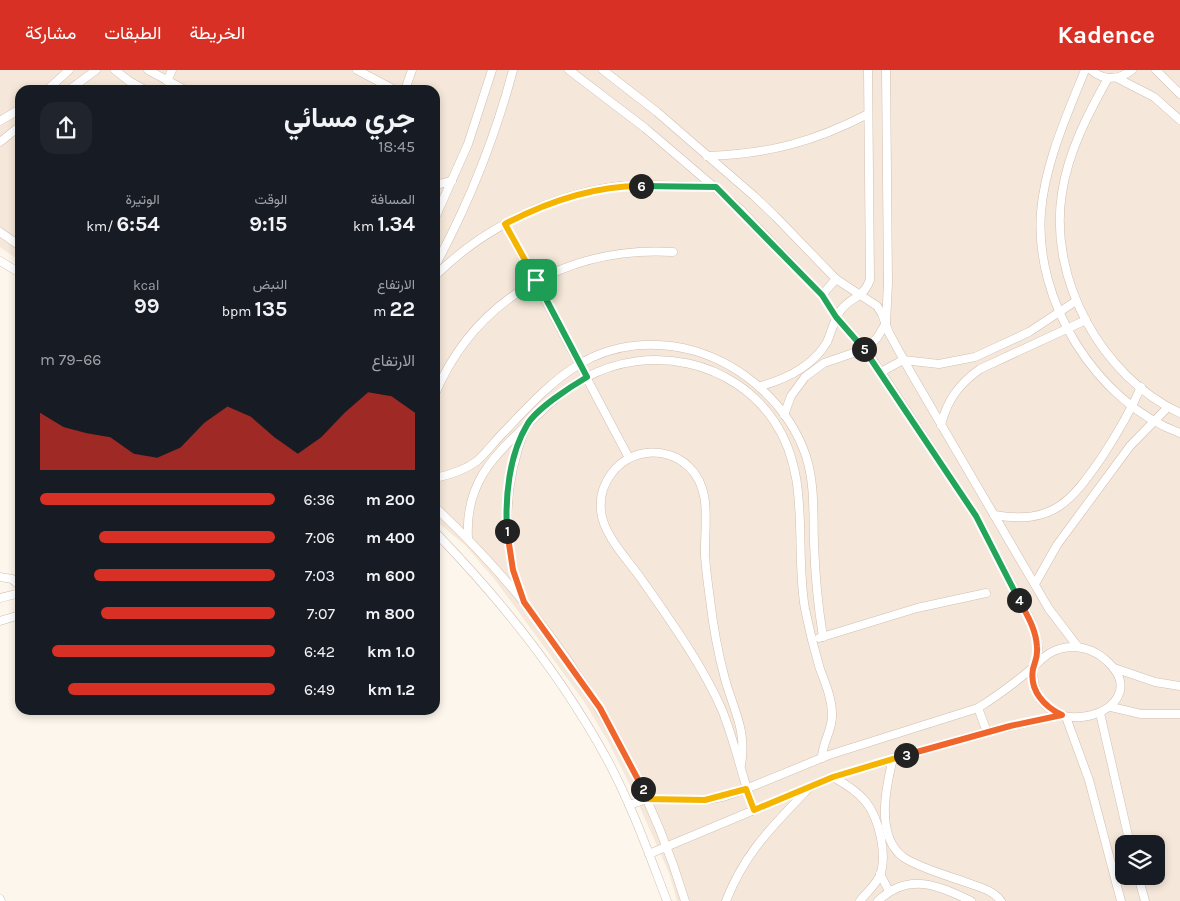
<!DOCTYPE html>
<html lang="ar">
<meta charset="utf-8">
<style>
:root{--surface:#171b24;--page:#20242c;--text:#f1f3f6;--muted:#9ea1a6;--accent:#d93025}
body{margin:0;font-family:Karla,Vazirmatn,sans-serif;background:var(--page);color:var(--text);direction:rtl;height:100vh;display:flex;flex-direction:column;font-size:19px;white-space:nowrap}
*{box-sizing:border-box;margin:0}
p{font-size:16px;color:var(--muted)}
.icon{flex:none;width:28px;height:28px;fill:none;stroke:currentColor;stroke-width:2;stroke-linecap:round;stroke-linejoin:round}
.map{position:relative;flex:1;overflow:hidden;direction:ltr}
.panel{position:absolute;left:15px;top:15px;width:425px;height:630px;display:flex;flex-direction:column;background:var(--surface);border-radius:15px;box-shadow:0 2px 8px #0003;direction:rtl}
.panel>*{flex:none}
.fabs{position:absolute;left:1115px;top:765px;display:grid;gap:10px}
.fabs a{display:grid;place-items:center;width:50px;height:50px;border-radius:10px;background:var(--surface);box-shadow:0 2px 8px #0003;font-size:25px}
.pin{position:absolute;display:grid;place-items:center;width:42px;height:42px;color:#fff;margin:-21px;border-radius:10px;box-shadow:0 2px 8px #0006}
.km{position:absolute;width:25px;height:25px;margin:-12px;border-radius:50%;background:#222;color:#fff;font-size:14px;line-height:25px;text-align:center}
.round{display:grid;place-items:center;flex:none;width:52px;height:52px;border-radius:15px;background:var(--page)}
.overview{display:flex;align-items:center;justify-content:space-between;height:85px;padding:0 25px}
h1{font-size:28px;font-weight:700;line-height:38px}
.figures{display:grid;grid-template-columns:repeat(3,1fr);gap:8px;height:85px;padding:5px 25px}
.figures div{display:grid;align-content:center}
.figures b{font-size:21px;font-weight:700}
.figures small{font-size:14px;font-weight:400}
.figures p{font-size:14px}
.chart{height:140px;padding:10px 25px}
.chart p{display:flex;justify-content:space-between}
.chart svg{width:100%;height:90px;margin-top:5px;fill:var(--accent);opacity:.7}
ul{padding:0 25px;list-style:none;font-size:16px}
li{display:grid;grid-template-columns:80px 60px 1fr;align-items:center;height:38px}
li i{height:12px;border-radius:6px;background:var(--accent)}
header{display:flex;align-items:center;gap:30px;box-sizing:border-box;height:70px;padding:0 25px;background:var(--accent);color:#fff}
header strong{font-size:24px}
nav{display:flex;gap:28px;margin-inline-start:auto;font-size:18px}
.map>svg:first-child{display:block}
</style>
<header>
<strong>Kadence</strong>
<nav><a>الخريطة</a><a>الطبقات</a><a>مشاركة</a></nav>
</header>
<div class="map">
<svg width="1180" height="831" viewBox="0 0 1180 831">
<rect width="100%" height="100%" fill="#fdf6ec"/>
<path fill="#f5e8da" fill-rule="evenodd" d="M 0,0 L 1180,0 L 1180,831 L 677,831 L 669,803 L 630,715 L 608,671 L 583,630 L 496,511 L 465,475 L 435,450 L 435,20 L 20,20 L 20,191 L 0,177 ZM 1124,774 L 1156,774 L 1156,806 L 1124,806 Z"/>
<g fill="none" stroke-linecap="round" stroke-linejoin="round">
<g stroke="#d1beb0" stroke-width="9">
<g id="minor">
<path d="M 115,0 L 129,11 L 145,20"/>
<path d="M 148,0 L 185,20"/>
<path d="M 357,0 L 395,20"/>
<path d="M 569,0 L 645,58 L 741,140 L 822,225 L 836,247 L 865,279 L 881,302 L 976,446 L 1031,551 L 1038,578 L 1037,592"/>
<path d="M 603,0 L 657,42 L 754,126 L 775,146 L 836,209 L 877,236 L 882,244 L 889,263 L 911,303 L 1049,539 L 1078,577"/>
<path d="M 1085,0 C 1067,45 1045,93 1041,142 C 1034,231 1096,332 1180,363"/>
<path d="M 1091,0 C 1104,11 1119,10 1132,0"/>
<path d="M 1156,0 L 1180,24"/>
<path d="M 1108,8 C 1088,44 1068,82 1062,123 C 1048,209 1102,307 1180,343"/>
<path d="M 1117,8 L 1154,27 L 1180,50"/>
<path d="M 167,11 L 172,0"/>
<path d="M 47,20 L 69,0"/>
<path d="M 69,20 L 96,0"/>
<path d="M 405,20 L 412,0"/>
<path d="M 0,51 L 20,39"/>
<path d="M 0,72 L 20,56"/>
<path d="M 707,86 C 768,84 814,72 868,44"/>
<path d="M 435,115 L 452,111"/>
<path d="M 435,148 L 468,74 L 492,0"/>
<path d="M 505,154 L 629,388"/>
<path d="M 0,162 L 20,176"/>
<path d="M 0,191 L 20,203"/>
<path d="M 435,196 C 468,135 495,68 513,0"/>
<path d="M 435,206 C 483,158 552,124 620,116 C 651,113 684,117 716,117"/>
<path d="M 822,225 L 836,209"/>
<path d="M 881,302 L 903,290 L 939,294 L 975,287 L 1029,262 L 1076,231"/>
<path d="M 761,316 C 786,309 813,296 827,272 C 832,261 834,249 841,240 C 851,226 862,230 870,210 L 868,0"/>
<path d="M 435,324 C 476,227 570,176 673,182"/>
<path d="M 784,345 L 791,326 L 805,307 L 824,293 L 865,279 L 877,268 L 886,253 L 888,213 L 886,0"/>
<path d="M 941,355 C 947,330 959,314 980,299 L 1086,250"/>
<path d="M 435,408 C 449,405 465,400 477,391 C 486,383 494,372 503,363 C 525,340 550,312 578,295 C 613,273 656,270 695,281 C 745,296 789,336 806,386 C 815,414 813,444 814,473 C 815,504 818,536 823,567"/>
<path d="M 435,437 C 550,545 639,679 685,831"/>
<path d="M 994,445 C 1053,455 1071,432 1102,387 C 1117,364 1130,342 1141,317"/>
<path d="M 435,462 C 501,530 563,608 608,691 C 632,736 649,784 667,831"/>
<path d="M 468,468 C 465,416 491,387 528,354 C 546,337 563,320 585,308 C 649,273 733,290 774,351 C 812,407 794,476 805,539 C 809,559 814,579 820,599 C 825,613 832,628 832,644 C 833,660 822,672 822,688"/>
<path d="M 0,507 L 12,509 L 20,516"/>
<path d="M 1035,514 L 1057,475 L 1130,376 L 1168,337"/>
<path d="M 521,525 C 501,469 504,411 526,356"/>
<path d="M 0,528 L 20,523"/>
<path d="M 0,551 L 20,545"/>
<path d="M 819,568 L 917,538 L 986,523"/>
<path d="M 1114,598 L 1155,612 L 1180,616"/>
<path d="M 1111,637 L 1141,644 L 1180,644"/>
<path d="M 978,638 L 987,662"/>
<path d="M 1100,643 L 1130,774"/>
<path d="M 1066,647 L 1089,710 L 1121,831"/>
<path d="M 893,688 C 886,717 875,765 903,787 C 919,798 949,806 968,813 C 979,817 993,820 1001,831"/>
<path d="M 741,695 C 747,661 734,641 725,609 C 718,583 713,556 710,529 C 708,515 706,500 705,486 C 704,456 713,420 689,397 C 678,386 662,381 646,383 C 618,387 598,413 601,441 C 603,465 629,491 642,510 C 670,550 703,596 722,640 C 735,672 742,707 754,740"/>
<path d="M 833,707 C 862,723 874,735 881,768 C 883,779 884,792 881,803 C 877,814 867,822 860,831"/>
<path d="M 629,735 L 647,729 L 705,730 L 723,727 L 746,719 L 829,685 L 978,638 C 994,628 1009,617 1024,605 C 1041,592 1047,578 1072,577 C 1086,577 1099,583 1109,593 C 1159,642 1031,683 1033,598"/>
<path d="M 649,784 L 833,707 L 987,662 L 1062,645"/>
<path d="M 880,804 L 889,821"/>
<path d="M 1138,806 L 1145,831"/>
<path d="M 0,829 L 1,831"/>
<path d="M 726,831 C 745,782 773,756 808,719"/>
<path d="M 878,831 C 908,802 938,815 971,831"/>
</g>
</g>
<use href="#minor" stroke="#fff" stroke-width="8"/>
</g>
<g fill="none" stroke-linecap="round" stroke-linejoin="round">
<g stroke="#fff" stroke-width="10">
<path id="split-1" d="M 507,461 C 505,427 509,385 527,355 C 536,339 570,317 587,307 L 536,210"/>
</g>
<g stroke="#fff" stroke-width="10">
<path id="split-2" d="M 507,461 L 513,500 L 524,532 L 600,638 L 643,719"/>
</g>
<g stroke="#fff" stroke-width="10">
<path id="split-3" d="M 643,719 L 647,729 L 705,730 L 746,719 L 754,740 L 833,707 L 906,685"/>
</g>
<g stroke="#fff" stroke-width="10">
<path id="split-4" d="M 906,685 L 1010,656 L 1062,645 C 1045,637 1029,621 1033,599 C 1035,591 1038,587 1037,577 C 1036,559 1027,545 1019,530"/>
</g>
<g stroke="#fff" stroke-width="10">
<path id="split-5" d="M 864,279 L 976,446 L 1019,530"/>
</g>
<g stroke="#fff" stroke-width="10">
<path id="split-6" d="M 641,116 L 716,117 L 822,225 L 836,247 L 864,279"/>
</g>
<g stroke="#fff" stroke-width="10">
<path id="split-7" d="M 536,210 L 505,154 C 547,132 594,116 641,116"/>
</g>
<use href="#split-1" stroke="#22a559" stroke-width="6"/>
<use href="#split-2" stroke="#f0652b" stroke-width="6"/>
<use href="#split-3" stroke="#f5b400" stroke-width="6"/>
<use href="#split-4" stroke="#f0652b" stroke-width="6"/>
<use href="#split-5" stroke="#22a559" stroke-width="6"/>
<use href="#split-6" stroke="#22a559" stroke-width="6"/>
<use href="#split-7" stroke="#f5b400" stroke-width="6"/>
</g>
</svg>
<div class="fabs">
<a><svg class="icon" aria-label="layers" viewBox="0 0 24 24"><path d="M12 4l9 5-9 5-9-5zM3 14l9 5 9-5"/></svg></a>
</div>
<div class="pin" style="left:536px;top:210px;background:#1e9e55"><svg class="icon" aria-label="arrive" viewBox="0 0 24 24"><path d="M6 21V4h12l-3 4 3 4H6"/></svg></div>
<b class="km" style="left:507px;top:461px">1</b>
<b class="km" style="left:643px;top:719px">2</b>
<b class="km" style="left:906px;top:685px">3</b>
<b class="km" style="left:1019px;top:530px">4</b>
<b class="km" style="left:864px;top:279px">5</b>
<b class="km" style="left:641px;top:116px">6</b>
<section class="panel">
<div class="overview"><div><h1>جري مسائي</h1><p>18:45</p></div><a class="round"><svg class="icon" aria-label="share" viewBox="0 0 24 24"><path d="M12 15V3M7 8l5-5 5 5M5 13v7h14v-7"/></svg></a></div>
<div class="figures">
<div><p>المسافة</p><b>1.34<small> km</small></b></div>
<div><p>الوقت</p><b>9:15</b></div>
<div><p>الوتيرة</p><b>6:54<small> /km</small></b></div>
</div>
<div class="figures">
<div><p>الارتفاع</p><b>22<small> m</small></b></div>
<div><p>النبض</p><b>135<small> bpm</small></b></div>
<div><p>kcal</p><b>99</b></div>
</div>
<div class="chart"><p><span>الارتفاع</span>66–79 m</p>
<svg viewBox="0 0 160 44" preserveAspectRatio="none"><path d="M0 44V16L10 23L20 26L30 28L40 36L50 38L60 33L70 21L80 13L90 18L100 28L110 36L120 28L130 16L140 6L150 8L160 16V44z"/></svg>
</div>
<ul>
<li><b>200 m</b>6:36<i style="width:100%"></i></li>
<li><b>400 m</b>7:06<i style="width:75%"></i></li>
<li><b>600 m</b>7:03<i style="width:77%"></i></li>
<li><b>800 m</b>7:07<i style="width:74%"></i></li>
<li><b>1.0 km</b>6:42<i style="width:95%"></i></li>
<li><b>1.2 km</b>6:49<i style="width:88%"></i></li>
</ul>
</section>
</div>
